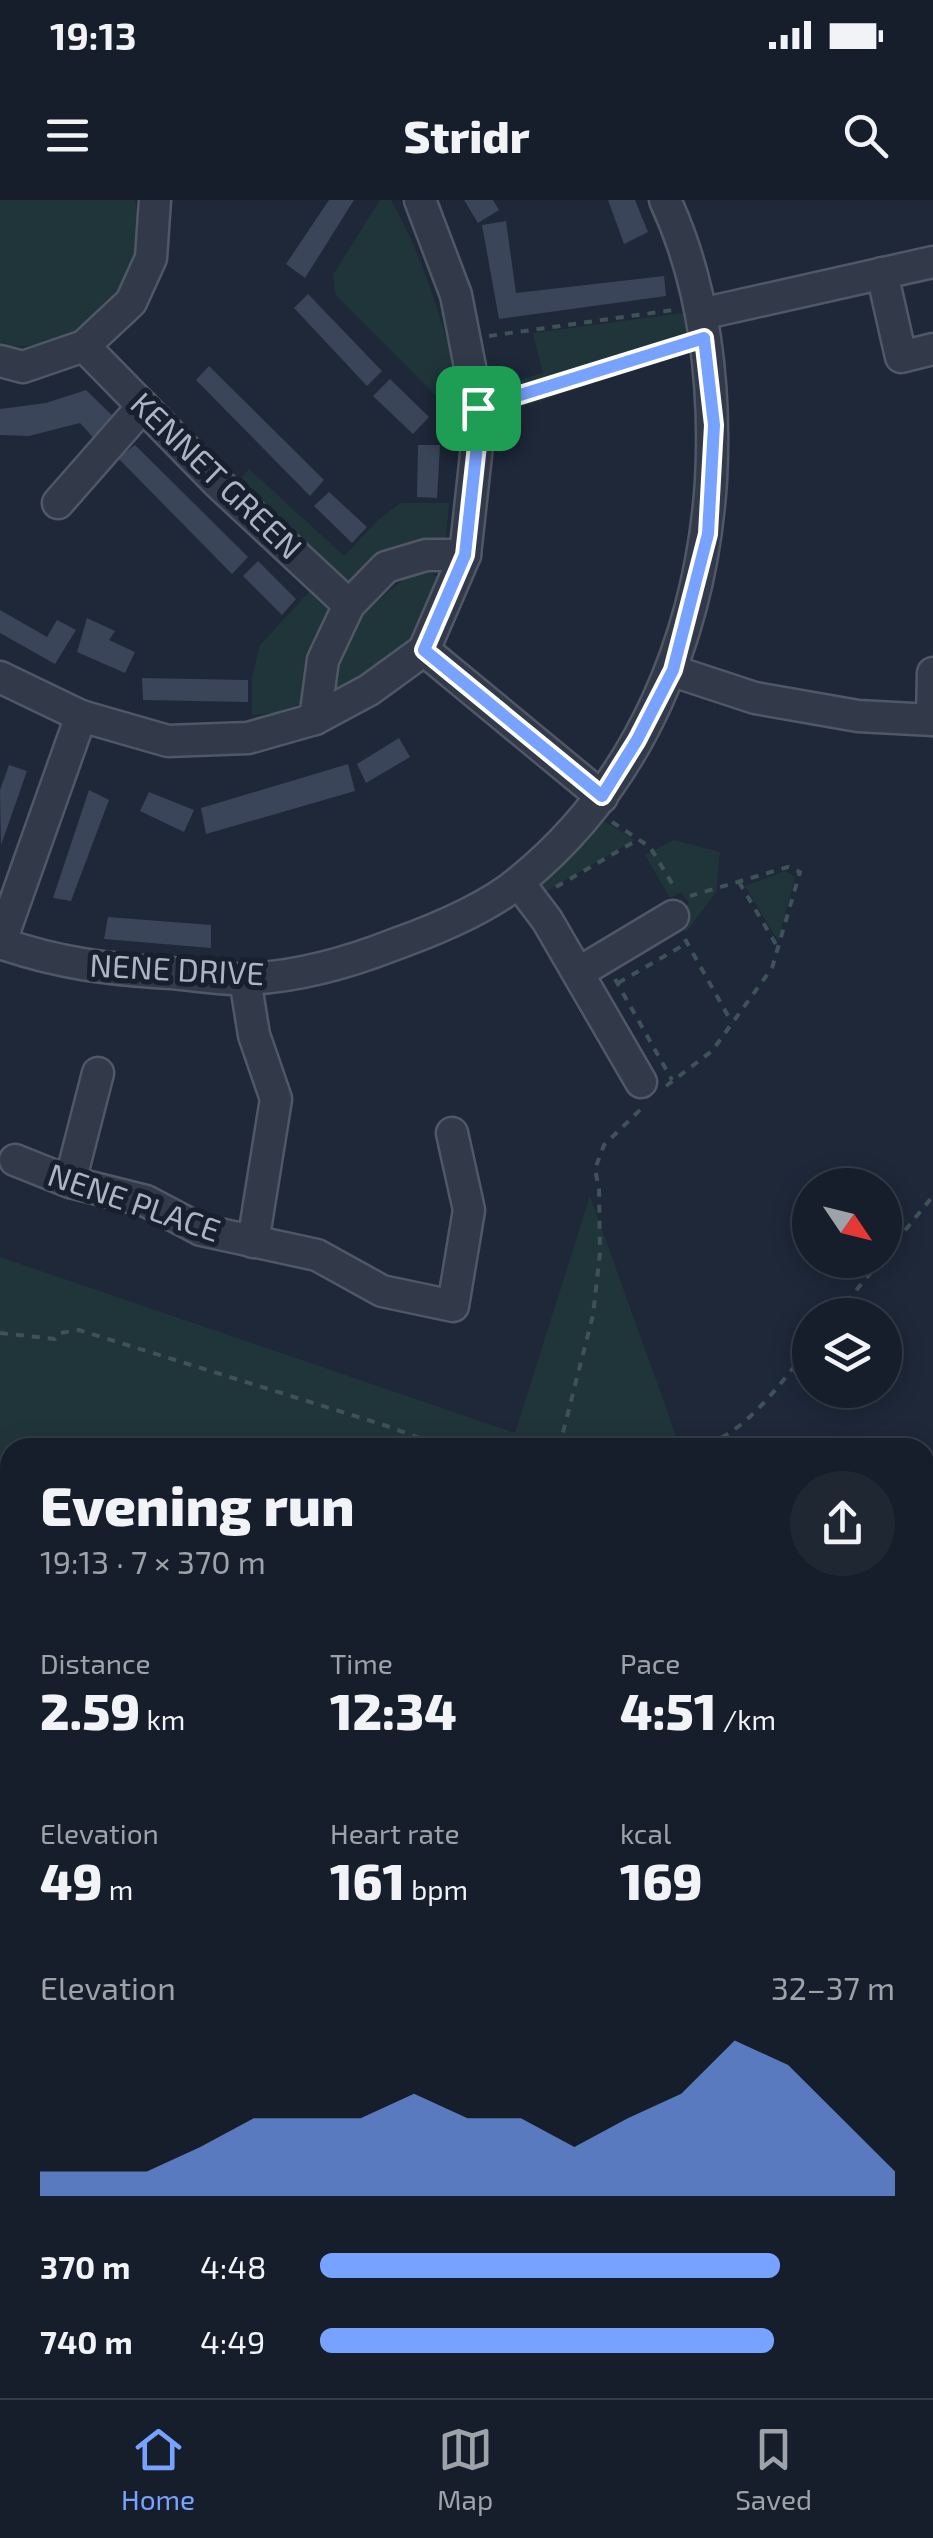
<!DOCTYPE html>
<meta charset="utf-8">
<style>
:root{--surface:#161e2b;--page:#1f2733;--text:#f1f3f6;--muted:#9ea2a9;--line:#353c47;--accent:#78a2ff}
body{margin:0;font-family:"Exo 2",sans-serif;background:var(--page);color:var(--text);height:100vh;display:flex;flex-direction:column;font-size:38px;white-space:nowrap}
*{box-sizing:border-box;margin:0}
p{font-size:32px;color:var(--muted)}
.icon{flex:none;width:55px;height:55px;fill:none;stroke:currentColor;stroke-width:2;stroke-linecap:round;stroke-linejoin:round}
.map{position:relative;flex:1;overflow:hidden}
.side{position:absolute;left:0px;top:1238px;width:935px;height:962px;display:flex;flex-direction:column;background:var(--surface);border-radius:30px 30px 0 0;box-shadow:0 5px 25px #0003,0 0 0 2px var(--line)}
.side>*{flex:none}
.needle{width:65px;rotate:125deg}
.controls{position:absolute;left:792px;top:968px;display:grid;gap:20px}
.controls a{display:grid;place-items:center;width:110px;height:110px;border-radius:50%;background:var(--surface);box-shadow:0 5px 25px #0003,0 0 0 2px var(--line);font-size:50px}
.pin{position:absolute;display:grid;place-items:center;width:85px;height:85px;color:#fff;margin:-42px;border-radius:20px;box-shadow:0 5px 15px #0006}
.round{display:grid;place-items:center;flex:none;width:105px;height:105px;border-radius:52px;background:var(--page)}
.summary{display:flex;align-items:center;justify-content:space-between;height:170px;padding:0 40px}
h1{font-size:55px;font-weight:800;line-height:75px}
.figures{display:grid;grid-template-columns:repeat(3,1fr);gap:15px;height:170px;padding:10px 40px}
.figures div{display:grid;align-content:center}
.figures b{font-size:50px;font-weight:800}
.figures small{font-size:28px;font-weight:400}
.figures p{font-size:28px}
.chart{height:280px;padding:20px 40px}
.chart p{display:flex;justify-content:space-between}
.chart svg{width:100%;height:180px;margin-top:10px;fill:var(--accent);opacity:.7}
ul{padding:0 40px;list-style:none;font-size:32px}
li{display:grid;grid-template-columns:160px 120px 1fr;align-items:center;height:75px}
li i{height:25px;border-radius:12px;background:var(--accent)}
.status{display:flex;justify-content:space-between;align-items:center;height:70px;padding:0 50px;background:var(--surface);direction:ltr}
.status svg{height:28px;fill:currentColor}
header{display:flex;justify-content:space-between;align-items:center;height:130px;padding:0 40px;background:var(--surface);font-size:45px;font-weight:800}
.menu{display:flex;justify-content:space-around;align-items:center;height:140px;border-top:2px solid var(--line);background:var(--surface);font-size:28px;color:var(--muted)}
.menu a{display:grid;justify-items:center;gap:5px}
.menu .active{color:var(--accent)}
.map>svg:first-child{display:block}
</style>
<div class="status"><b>19:13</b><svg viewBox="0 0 49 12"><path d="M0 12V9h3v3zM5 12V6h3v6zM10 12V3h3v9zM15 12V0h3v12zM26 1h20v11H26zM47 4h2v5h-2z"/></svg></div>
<header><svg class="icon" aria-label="menu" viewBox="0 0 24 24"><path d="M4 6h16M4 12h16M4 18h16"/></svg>Stridr<svg class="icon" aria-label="search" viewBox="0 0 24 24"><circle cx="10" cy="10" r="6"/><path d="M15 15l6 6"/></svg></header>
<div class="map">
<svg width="933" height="2198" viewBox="0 0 933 2198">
<rect width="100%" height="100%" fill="#1e2839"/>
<g fill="#20353a">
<path d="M 0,0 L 135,0 C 137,12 141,26 141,39 C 140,48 134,59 131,68 C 112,120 55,154 0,145 Z"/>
<path d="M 380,0 L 391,0 C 429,68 447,139 466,214 L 458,218 L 335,94 L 333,75 Z"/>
<path d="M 682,113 L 692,142 L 683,153 L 498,215 L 494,187 L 543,173 L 533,133 Z"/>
<path d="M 249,269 L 344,356 L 378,320 L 401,303 L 449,303 L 446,339 L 416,345 L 355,390 L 237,285 Z"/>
<path d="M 416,371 L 429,371 L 443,381 L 418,434 L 399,458 L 345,496 L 332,486 C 326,437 381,396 416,371 Z"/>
<path d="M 315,386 L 336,409 L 308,476 L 302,503 L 274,513 L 252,515 L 252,477 L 260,445 Z"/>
<path d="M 604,621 L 635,640 L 543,693 L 539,686 Z"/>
<path d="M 674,640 L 720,652 L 716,692 L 686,732 L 676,715 L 689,703 L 681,692 L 670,698 L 645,655 Z"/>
<path d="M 785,671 L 795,677 L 778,741 L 745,686 Z"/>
<path d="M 590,996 L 680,1247 L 10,1248 L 10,1450 L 0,1448 L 0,1057 L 515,1233 Z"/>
<path d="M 0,1899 L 10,1903 L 10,2099 L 0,2098 Z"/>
</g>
<g fill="#3a4559">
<path d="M 329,0 L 354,0 L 305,78 L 286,64 Z"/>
<path d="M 464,0 L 493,0 L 499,10 L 478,23 Z"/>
<path d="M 608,0 L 635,0 L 648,32 L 624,44 Z"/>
<path d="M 506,21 L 516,93 L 664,76 L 666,96 L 499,119 L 482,25 Z"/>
<path d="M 308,94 L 382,171 L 367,186 L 294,108 Z"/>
<path d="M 209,166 L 324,280 L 310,296 L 196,180 Z"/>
<path d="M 390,179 L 429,217 L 413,234 L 373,196 Z"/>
<path d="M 86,190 L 121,224 L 99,244 L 80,223 L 29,236 L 0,235 L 0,209 L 46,203 Z"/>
<path d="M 135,245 L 248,357 L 232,374 L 118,258 Z"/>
<path d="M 418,245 L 440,245 L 437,298 L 417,297 Z"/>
<path d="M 329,292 L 367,327 L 352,343 L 314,306 Z"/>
<path d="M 258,361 L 296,399 L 282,415 L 243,376 Z"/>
<path d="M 0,410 L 47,437 L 57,420 L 76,430 L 55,464 L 0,433 Z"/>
<path d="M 87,418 L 115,431 L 109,440 L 135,452 L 125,473 L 77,452 Z"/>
<path d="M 142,478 L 248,480 L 248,502 L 143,500 Z"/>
<path d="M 399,538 L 410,557 L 366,583 L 357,564 Z"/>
<path d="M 348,564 L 355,591 L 206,634 L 201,608 Z"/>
<path d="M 9,565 L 27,571 L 1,645 L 0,590 Z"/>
<path d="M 89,590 L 109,600 L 71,701 L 53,698 Z"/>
<path d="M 149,592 L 194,610 L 184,632 L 140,611 Z"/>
<path d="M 108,717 L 211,725 L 211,748 L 104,739 Z"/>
</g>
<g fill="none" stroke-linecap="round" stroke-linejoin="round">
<g stroke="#505767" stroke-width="35">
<g id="minor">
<path d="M 882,73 L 901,157 L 933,149"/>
<path d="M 701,114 L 933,62"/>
<path d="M 84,146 L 219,284 L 349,405"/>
<path d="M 0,161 L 23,167 L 84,146 L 131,102 L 151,58 L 155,0"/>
<path d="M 58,303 L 143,206"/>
<path d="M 424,450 L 602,597"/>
<path d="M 673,471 L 755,498 L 858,516 L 933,520"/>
<path d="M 0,477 L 81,516 L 168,541 L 248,538 L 315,519 L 369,490 L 424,450 L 465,355 L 480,218 L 456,95 L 420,0"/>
<path d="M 315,519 L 323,460 L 349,405 L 386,367 L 426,355 L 465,355"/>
<path d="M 932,520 L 933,473"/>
<path d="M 519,683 L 547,720 L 641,882"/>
<path d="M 0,743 C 61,764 107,769 171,773 C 195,775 221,780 246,779 C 296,777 347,763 393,745 C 435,730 487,709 521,680 C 641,582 701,433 711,281 C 716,187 705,86 665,0"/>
<path d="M 0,744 L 81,516"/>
<path d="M 578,773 L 673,716"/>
<path d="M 245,779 L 254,835 L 276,899 L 253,1042"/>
<path d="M 15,960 L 70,982 L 146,1001 L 201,1030 L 317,1055 L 382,1091 L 453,1106 L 469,1010 L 452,933"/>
<path d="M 70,982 L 98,873"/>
<path d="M 925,1452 L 933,1449"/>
<path d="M 0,1462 L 10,1464"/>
</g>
</g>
<g stroke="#3e5257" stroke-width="4" stroke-dasharray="8 8" stroke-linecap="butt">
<path d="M 489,136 L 673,110"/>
<path d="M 502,201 L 679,146"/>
<path d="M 612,622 L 650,647 L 676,690"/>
<path d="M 739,682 L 777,746"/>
<path d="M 556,687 L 639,639"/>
<path d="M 685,739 L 732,823"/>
<path d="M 615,779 L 672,880"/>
<path d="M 618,783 L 687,743"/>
<path d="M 666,886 L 712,851 L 772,768 L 800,672 L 788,667 L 690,696"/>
<path d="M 885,1055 L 933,996"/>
<path d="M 836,1115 L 881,1060"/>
<path d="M 0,1133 L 55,1139 L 60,1133 L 79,1130 L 384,1225 L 447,1248"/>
<path d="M 559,1248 L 593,1115 L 600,1053 L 599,989 L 595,969 L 604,945 L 644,906"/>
<path d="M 659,1248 C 676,1239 695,1246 713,1241 C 749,1229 786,1176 810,1147"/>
<path d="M 0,1400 L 10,1402"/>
<path d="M 0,1923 L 10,1929"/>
<path d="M 0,1961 L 10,1956"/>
<path d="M 925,2161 L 933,2163"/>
<path d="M 558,2190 L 569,2198"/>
<path d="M 694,2190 L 738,2198"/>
<path d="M 76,2198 L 107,2190"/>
<path d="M 653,2198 L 653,2190"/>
</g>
<use href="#minor" stroke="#323a49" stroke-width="30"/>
<g stroke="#535d71" stroke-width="6" stroke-dasharray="10 10" stroke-linecap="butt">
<path d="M 0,1822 L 10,1826"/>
<path d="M 925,2112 L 933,2113"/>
</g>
</g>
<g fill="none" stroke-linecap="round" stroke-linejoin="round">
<g stroke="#fff" stroke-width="20">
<path id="route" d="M 704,138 L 714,225 L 708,334 L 673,470 L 637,540 L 602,596 L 424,450 L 465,355 L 480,218 L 478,208 Z"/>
</g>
<use href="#route" stroke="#78a2ff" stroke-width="12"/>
</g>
<g text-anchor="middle" stroke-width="10" stroke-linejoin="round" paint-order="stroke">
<g font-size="32" fill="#acb4c6" stroke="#181f2d">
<text transform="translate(216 276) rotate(44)" y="11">KENNET GREEN</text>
<text transform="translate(177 770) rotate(3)" y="11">NENE DRIVE</text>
<text transform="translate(134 1003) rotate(19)" y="11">NENE PLACE</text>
</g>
</g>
</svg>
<div class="controls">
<a><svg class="needle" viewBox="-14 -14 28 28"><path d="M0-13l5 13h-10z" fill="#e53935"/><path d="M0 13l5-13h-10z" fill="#9ea2a9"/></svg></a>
<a><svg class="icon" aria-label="layers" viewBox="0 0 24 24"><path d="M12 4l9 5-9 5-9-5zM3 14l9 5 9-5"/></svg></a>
</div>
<div class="pin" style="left:478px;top:208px;background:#1e9e55"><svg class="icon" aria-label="arrive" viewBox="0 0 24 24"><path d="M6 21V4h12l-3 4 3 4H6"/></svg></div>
<section class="side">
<div class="summary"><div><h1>Evening run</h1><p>19:13 · 7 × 370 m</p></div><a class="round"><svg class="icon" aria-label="share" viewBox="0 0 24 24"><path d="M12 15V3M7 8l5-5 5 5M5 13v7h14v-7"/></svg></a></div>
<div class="figures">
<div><p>Distance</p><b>2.59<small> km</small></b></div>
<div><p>Time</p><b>12:34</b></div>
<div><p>Pace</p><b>4:51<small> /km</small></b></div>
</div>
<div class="figures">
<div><p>Elevation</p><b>49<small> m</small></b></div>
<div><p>Heart rate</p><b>161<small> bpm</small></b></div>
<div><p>kcal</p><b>169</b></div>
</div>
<div class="chart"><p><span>Elevation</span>32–37 m</p>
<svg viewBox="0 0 160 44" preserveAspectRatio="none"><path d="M0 44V38L10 38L20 38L30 32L40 25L50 25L60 25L70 19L80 25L90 25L100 32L110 25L120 19L130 6L140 12L150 25L160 38V44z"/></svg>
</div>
<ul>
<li><b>370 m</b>4:48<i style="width:80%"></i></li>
<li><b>740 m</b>4:49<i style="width:79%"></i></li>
</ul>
</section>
</div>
<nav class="menu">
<a class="active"><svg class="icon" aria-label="home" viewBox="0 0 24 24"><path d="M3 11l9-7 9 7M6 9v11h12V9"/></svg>Home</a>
<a><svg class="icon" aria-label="map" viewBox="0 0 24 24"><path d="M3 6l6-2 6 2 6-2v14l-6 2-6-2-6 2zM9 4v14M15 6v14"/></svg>Map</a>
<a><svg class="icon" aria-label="saved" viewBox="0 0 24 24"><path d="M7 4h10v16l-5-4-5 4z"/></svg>Saved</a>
</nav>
